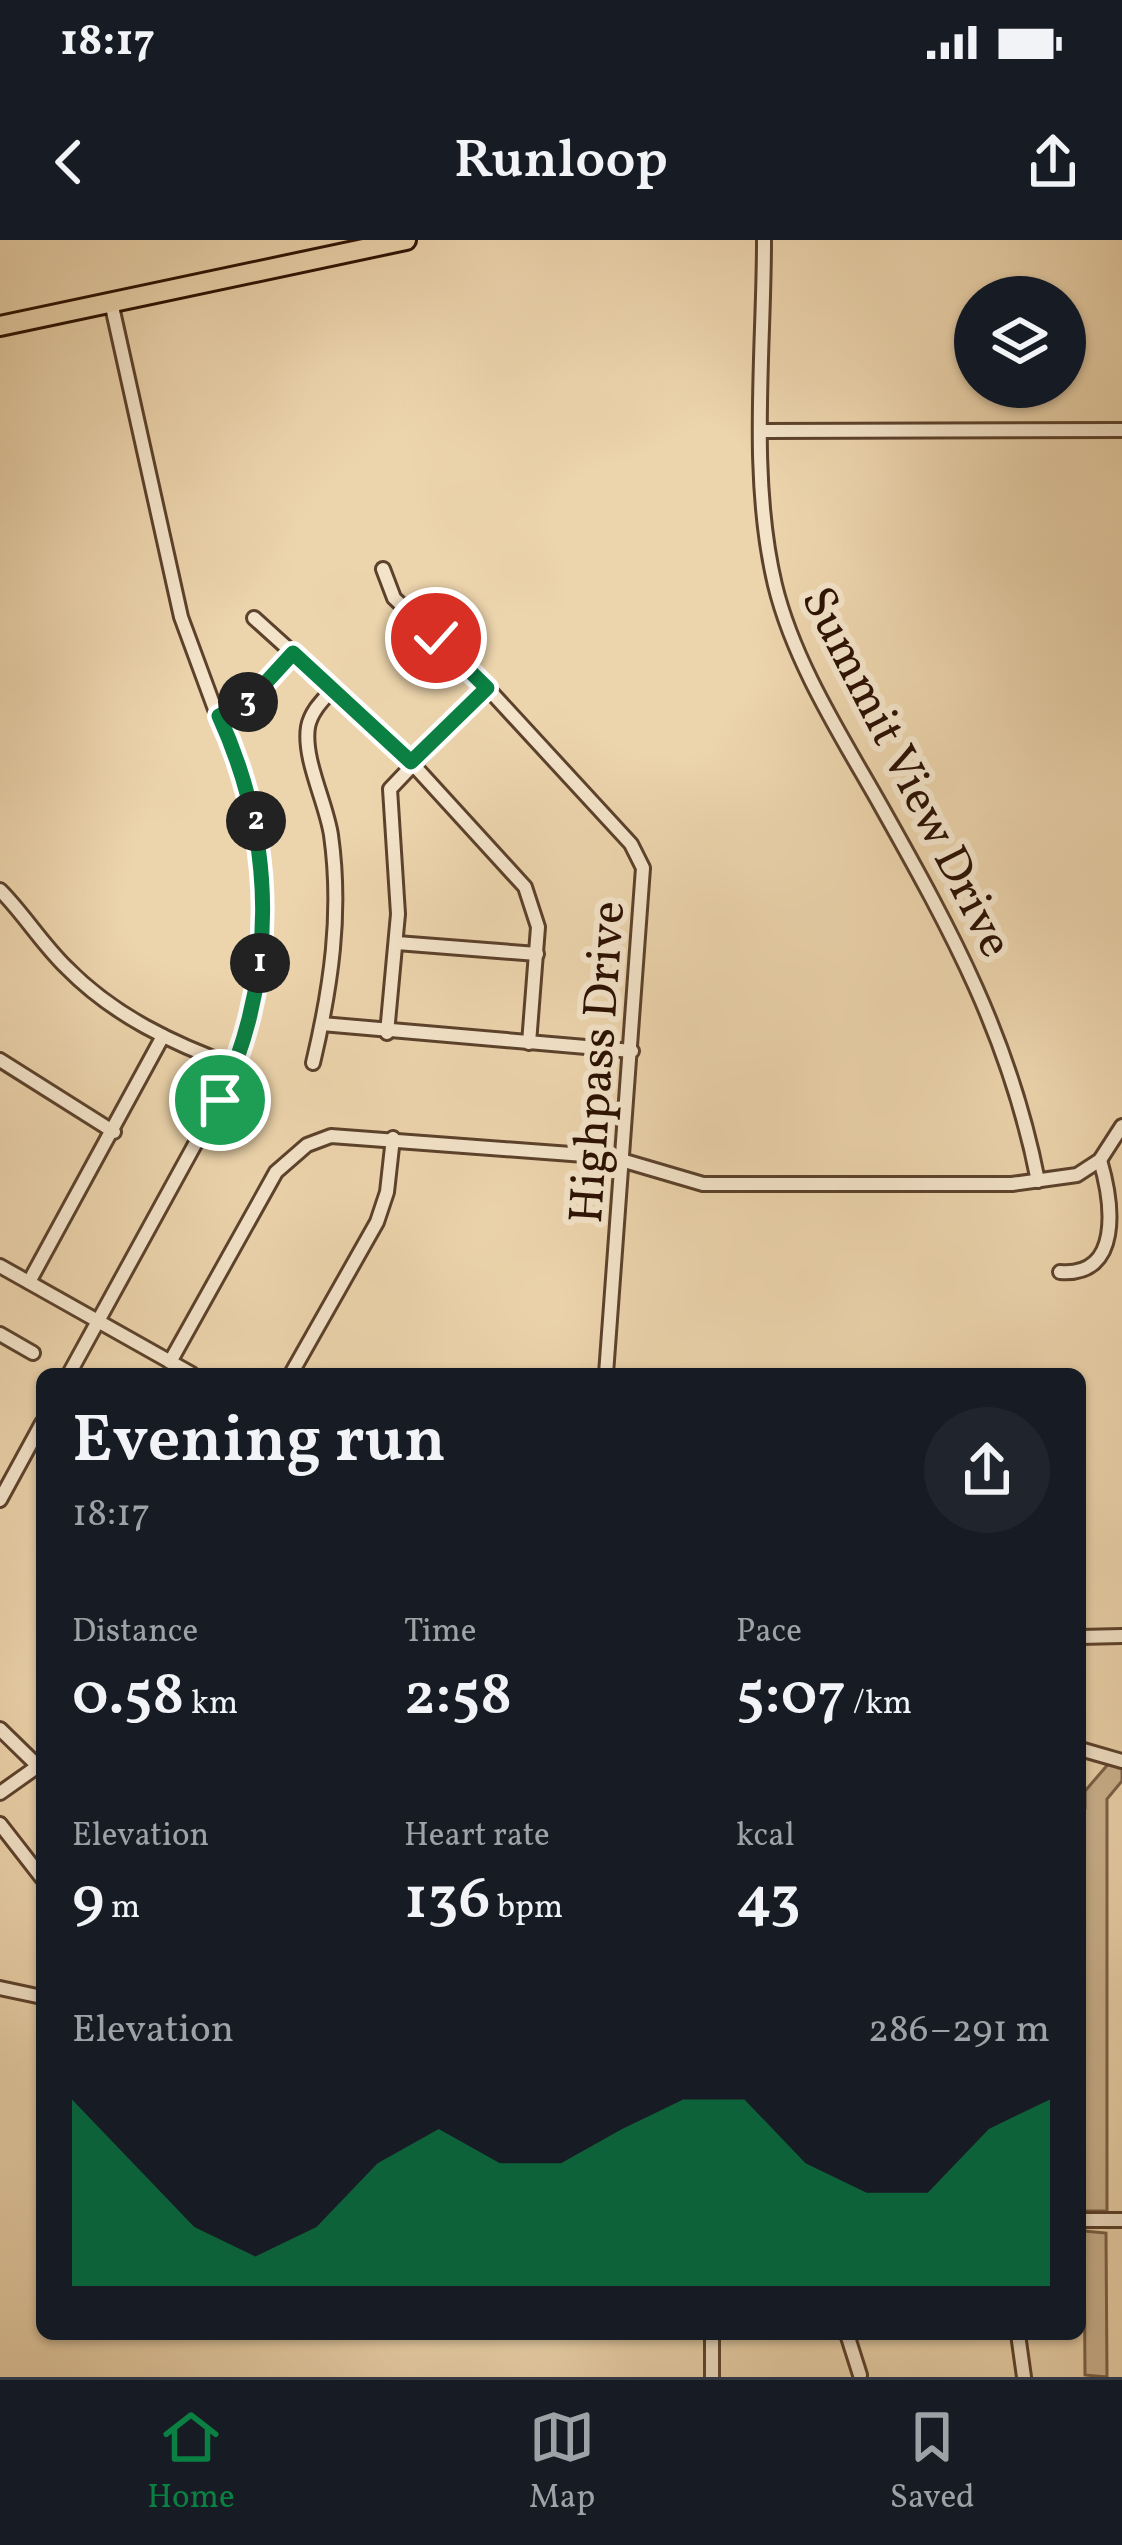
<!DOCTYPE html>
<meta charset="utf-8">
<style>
:root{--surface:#171b24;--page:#20242c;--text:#f1f3f6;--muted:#9ea1a6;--line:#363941;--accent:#0b8043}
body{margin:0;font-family:Vollkorn,serif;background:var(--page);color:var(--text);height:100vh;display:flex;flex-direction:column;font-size:45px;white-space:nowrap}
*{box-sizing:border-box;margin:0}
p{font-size:39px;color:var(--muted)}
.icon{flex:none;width:66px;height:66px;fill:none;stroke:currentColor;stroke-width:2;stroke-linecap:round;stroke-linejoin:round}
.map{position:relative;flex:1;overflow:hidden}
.side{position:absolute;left:36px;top:1128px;width:1050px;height:972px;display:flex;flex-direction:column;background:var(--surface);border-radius:18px;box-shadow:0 3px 9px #0004}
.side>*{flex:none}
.controls{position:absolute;left:954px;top:36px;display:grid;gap:24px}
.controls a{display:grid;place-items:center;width:132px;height:132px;border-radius:50%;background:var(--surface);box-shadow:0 3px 9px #0004;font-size:60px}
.pin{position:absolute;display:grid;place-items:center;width:102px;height:102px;color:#fff;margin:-51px;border:6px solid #fff;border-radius:50%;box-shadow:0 3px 12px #0007}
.km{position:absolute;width:60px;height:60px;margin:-30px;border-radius:50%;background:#222;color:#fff;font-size:33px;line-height:60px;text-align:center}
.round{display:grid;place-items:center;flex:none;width:126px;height:126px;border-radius:63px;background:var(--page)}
.headline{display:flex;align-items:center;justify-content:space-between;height:204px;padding:0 36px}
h1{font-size:66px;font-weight:600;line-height:90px}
.metrics{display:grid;grid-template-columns:repeat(3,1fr);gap:18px;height:204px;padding:12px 36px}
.metrics div{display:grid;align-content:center}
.metrics b{font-size:60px;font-weight:600}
.metrics small{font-size:33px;font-weight:400}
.metrics p{font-size:33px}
.chart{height:336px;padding:24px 36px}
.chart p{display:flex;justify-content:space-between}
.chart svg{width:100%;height:216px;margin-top:12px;fill:var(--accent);opacity:.7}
.status{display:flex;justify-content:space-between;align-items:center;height:84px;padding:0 60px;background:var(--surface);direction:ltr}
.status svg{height:33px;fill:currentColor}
header{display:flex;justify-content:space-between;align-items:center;height:156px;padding:0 36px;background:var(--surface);font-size:54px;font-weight:600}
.menu{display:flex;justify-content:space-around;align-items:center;height:168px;border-top:3px solid var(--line);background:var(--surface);font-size:33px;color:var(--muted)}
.menu a{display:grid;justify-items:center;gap:6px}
.menu .on{color:var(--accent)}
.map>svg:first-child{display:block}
</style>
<div class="status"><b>18:17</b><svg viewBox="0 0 49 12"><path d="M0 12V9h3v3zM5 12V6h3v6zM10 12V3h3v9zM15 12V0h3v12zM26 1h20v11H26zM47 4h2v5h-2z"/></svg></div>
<header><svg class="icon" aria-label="back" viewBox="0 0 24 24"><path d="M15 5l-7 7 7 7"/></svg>Runloop<svg class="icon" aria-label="share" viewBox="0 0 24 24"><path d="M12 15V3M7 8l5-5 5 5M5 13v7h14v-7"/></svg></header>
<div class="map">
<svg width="1122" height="2137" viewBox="0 0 1122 2137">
<rect width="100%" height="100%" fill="#ecd4ac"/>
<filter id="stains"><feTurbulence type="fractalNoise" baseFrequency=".00167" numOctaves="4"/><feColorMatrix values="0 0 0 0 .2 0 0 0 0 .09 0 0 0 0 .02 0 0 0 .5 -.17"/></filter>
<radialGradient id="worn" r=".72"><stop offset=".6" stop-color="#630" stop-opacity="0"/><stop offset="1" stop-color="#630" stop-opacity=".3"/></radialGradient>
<g fill="#cbb38f" stroke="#7c6248" stroke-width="3">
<path d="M 1110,1522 L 1122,1529 L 1122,1541 L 1107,1559 L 1107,1971 L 1080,1971 L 1080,1569 L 1085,1568 L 1085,1551 Z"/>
<path d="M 1084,1991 L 1106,1993 L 1107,2137 L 1085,2135 Z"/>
</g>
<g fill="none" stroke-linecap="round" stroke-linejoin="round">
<g stroke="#5c422c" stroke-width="18">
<g id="minor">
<path d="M 764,0 C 764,112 749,236 775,345 C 794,423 842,497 881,566 C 952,692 1010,798 1038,941"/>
<path d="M 764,191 L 1122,190"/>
<path d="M 383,329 L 394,358 L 479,439 L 631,604 L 643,628 L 606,1134"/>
<path d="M 254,378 L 399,509 L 525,647 L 538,687 L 529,803"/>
<path d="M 219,476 L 249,461 L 293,413"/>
<path d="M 0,650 C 24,674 42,704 67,728 C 113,775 173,804 235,826"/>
<path d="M 397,703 L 537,714"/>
<path d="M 322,784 L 632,811"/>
<path d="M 387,793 L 398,674 L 390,549 L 487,447"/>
<path d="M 0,820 L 114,892"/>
<path d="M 313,823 C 331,747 342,673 331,595 C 326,562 303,519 308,487 C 311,471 323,460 333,449"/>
<path d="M 0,1026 L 192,1134"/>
<path d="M 1060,1032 C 1122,1037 1113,964 1100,920"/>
<path d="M 29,1042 L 163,796"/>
<path d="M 0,1094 L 33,1113"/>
<path d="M 170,1122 L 276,932 L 307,905 L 331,896 L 611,917 L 703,944 L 1012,944 L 1077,935 L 1100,920 L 1122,886"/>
<path d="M 69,1134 L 228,844 L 252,768 L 264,680 L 254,575 L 181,377 L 111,62"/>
<path d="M 291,1134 L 377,982 L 387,952 L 393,898"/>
<path d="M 0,1260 L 42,1183"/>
<path d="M 1080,1397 L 1122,1396"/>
<path d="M 0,1489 L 42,1530"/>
<path d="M 1080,1509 L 1122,1521"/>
<path d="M 0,1553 L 41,1524"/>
<path d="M 0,1584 L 42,1638"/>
<path d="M 0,1748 L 42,1757"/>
<path d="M 1080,1980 L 1122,1980"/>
<path d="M 712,2094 L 712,2137"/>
<path d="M 847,2094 L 860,2135"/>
<path d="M 1018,2094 L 1024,2137"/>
</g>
</g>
<g stroke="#2c1102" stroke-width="24">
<path id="highway" d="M 0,86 L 406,0"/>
</g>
<use href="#minor" stroke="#f3e3c9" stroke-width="12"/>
<use href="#highway" stroke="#ecd4ac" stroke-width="18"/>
</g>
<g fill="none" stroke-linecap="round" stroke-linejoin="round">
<g stroke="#fff" stroke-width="24">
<path id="route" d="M 220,860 C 278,735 276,601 219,476 L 249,461 L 293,413 L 411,522 L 487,448 L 436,398"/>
</g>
<use href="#route" stroke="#0b8043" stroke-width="15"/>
</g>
<g text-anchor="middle" stroke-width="12" stroke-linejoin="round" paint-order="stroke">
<g font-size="48" fill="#2c1102" stroke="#f3e3c9">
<text transform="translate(909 531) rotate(63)" y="17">Summit View Drive</text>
<text transform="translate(595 822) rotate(-86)" y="17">Highpass Drive</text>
</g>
</g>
<rect width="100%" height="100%" filter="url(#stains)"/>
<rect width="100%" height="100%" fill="url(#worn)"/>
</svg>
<div class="controls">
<a><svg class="icon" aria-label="layers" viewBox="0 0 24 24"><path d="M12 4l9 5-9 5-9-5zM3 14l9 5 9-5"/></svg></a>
</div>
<div class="pin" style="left:220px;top:860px;background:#1e9e55"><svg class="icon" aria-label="arrive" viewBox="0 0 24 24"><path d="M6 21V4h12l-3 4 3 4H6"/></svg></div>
<div class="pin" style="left:436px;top:398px;background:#d93025"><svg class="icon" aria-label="check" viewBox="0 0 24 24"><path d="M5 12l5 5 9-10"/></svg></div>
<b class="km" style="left:260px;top:723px">1</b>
<b class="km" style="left:256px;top:581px">2</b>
<b class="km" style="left:248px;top:462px">3</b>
<section class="side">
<div class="headline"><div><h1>Evening run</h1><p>18:17</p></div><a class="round"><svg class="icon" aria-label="share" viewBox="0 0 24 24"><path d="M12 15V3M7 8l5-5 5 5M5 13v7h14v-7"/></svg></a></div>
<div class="metrics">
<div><p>Distance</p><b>0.58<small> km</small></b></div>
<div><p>Time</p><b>2:58</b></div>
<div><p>Pace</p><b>5:07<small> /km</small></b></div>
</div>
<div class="metrics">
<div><p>Elevation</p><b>9<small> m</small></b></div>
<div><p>Heart rate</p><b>136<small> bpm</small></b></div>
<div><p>kcal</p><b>43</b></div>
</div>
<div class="chart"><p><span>Elevation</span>286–291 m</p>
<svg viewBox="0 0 160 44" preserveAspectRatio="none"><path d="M0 44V6L10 19L20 32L30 38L40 32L50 19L60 12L70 19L80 19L90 12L100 6L110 6L120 19L130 25L140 25L150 12L160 6V44z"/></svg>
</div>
</section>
</div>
<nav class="menu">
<a class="on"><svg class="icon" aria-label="home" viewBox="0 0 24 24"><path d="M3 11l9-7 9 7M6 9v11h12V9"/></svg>Home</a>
<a><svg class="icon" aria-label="map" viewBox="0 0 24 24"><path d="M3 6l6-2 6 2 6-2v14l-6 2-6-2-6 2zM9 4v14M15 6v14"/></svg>Map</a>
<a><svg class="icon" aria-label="saved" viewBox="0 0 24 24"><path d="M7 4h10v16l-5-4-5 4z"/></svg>Saved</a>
</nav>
